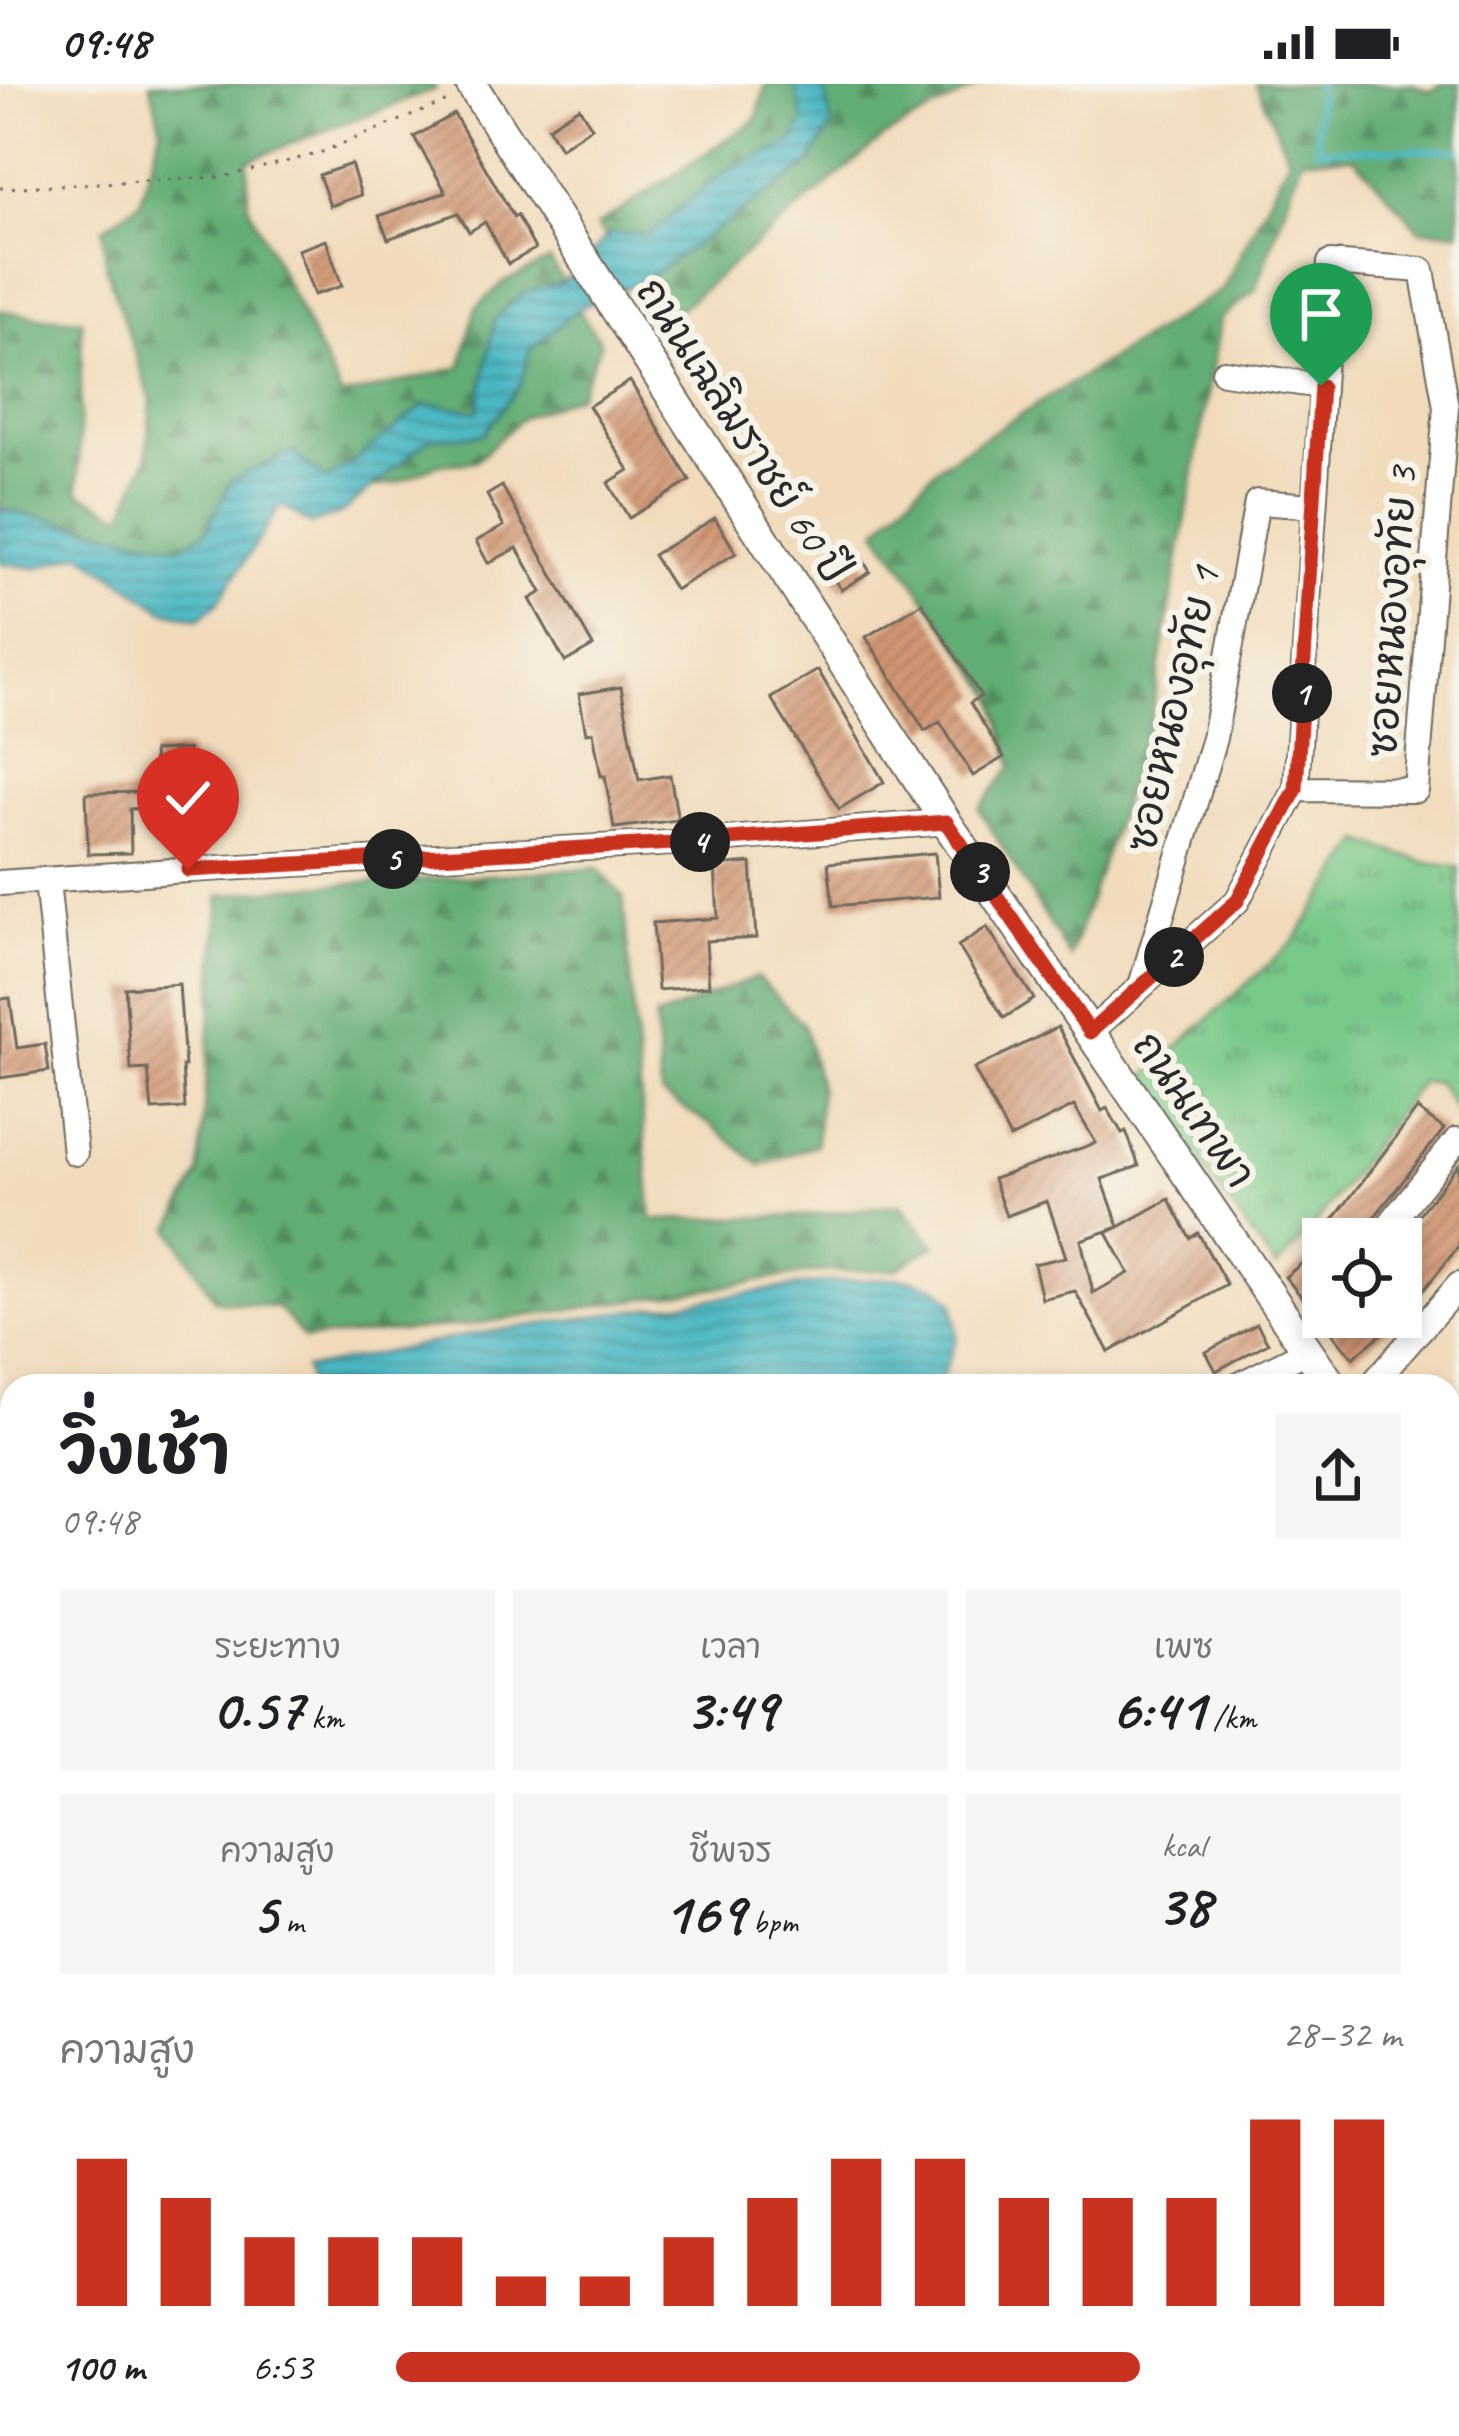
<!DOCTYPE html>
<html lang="th">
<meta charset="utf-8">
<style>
:root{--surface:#fff;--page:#f6f6f6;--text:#202124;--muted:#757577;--accent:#c8321e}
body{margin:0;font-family:Caveat,"Playpen Sans Thai",sans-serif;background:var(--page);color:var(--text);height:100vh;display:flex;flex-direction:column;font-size:45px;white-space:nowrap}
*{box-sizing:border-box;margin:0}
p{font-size:39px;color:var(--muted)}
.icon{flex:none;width:66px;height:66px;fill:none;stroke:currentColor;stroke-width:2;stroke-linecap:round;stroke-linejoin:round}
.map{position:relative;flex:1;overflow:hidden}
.side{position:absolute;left:0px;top:1290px;width:1461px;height:1062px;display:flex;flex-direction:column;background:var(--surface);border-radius:36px 36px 0 0;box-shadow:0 6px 18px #0003}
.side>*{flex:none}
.controls{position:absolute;left:1302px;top:1134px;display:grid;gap:24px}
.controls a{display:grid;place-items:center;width:120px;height:120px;border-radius:0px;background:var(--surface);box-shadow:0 6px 18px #0003;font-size:60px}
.pin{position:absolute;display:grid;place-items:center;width:102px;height:102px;color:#fff;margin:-123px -51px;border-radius:50% 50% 50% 0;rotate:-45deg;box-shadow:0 0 12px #0007}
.pin .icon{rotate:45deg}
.km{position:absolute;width:60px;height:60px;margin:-30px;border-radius:50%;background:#222;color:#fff;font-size:33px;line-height:60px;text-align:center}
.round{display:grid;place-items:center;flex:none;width:126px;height:126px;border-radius:0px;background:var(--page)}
.head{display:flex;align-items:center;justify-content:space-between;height:204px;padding:0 60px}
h1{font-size:66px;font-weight:700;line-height:90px}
.metrics{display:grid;grid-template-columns:repeat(3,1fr);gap:18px;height:204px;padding:12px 60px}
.metrics div{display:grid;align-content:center;border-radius:0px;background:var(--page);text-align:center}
.metrics b{font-size:60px;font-weight:700}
.metrics small{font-size:33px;font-weight:400}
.metrics p{font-size:33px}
.chart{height:336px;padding:24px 60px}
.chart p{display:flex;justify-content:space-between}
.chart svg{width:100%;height:216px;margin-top:12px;stroke:var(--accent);stroke-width:6}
ul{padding:0 60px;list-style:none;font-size:39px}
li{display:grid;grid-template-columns:192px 144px 1fr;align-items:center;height:90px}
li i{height:30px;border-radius:15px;background:var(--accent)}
.status{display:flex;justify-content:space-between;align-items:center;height:84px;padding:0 60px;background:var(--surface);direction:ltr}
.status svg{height:33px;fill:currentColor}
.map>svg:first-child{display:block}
</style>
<div class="status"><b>09:48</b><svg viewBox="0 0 49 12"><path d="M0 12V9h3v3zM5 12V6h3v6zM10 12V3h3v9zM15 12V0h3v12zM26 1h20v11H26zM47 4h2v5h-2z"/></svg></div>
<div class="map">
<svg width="1459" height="2352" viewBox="0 0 1459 2352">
<defs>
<pattern id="grass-dots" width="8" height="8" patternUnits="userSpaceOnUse" patternTransform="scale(3)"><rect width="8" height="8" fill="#78c888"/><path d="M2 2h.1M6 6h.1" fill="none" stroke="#63a36f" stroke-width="1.8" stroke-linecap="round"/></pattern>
<pattern id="forest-firs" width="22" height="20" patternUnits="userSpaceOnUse" patternTransform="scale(3)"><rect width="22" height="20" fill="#62ac74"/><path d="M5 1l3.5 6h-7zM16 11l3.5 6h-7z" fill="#518c5f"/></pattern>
<pattern id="park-tufts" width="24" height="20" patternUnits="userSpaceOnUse" patternTransform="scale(3)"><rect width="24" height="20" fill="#78c888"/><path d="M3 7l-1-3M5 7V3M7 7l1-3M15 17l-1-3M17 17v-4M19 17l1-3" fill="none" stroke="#63a36f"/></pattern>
<pattern id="water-rules" width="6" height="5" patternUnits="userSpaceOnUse" patternTransform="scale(3)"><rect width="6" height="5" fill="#49b7c3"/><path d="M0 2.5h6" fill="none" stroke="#3d959f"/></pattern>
<pattern id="building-hatch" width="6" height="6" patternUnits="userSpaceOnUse" patternTransform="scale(3)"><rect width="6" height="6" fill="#d29773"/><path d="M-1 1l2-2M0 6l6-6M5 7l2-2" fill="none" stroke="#ab7b5f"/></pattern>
</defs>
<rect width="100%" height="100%" fill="#f7f3e8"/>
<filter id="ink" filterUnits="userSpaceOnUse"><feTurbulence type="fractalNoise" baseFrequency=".00833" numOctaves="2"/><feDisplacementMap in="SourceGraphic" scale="24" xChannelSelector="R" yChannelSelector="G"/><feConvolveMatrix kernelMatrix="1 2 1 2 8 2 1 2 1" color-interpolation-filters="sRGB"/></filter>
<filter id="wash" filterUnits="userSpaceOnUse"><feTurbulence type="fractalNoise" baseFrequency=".004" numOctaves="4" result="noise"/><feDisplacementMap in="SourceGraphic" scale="48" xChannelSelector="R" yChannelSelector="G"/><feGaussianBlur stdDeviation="2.7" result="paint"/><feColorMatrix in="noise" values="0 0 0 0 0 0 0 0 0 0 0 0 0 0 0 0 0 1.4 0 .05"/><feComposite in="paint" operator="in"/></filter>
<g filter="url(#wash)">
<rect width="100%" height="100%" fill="#f1dbbb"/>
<path fill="#f2d4be" d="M 1449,1541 L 1459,1557 L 1459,1897 L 1449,1880 Z"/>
<path fill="url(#grass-dots)" stroke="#527a5a" stroke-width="3" d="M 12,1336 L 12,1803 L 0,1807 L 0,1338 Z"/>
<g fill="url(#forest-firs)" stroke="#466c50" stroke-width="3">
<path d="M 150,0 L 433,0 L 436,5 L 248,76 L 248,121 L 342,313 L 461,283 L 476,224 L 504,198 L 550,176 L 563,198 L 523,209 L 495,235 L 478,327 L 349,381 L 324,396 L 292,369 L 231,397 L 206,448 L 180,463 L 0,425 L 0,226 L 40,233 L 82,236 L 78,408 L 123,431 L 147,374 L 151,316 L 106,183 L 103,145 L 140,118 L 161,44 Z"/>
<path d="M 766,0 L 983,0 L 885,52 L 665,237 L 597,142 L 756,36 Z"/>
<path d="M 1256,0 L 1413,0 L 1429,8 L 1442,0 L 1459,0 L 1459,148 L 1420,146 L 1354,73 L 1302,74 L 1256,206 L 1221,234 L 1150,638 L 1070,873 L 979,725 L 1012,682 L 994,611 L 877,446 L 941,380 L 1223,205 L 1289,74 Z"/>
<path d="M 578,225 L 601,259 L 578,311 L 523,333 L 475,377 L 436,381 L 400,398 L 373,403 L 430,354 L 483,349 L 521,301 L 530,265 Z"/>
<path d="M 597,784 L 623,813 L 652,1136 L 805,1132 L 901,1120 L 935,1162 L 896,1185 L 818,1188 L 468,1241 L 305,1255 L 278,1224 L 215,1216 L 171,1145 L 199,1090 L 220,811 L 297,803 Z"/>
<path d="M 757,893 L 804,941 L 820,1006 L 816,1061 L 760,1081 L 711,1041 L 661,1010 L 655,934 Z"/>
<path d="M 12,1850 L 12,2200 L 0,2205 L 0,1854 Z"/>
<path d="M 297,2340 L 452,2340 L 453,2352 L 300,2352 Z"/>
</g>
<path fill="url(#park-tufts)" stroke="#527a5a" stroke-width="3" d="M 1361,757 L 1423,778 L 1459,783 L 1459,1032 L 1437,998 L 1420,998 L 1311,1146 L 1276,1184 L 1140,997 L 1294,857 Z"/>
<g fill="url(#water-rules)" stroke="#3a7177" stroke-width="3">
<path d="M 794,0 L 823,0 L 832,41 L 810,80 L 646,195 L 578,225 L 530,265 L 521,300 L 483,350 L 430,354 L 342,429 L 311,440 L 281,421 L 217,520 L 199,535 L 163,526 L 81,469 L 37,484 L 0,479 L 0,425 L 180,463 L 206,448 L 231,397 L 293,368 L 325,395 L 349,381 L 425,320 L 478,327 L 495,235 L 523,209 L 564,198 L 611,149 L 648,151 L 723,89 L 792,58 L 804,37 Z"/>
<path d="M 902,1194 L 937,1203 L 953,1218 L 957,1252 L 939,1302 L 310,1302 L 305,1285 L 474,1250 L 824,1198 Z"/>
</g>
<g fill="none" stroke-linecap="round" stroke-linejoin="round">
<path stroke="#49b7c3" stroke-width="6" d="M 1318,0 L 1317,65 L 1459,66"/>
</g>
<g id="blocks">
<g fill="url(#building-hatch)" fill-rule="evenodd">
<path d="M 579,23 L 592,43 L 560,64 L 548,43 Z"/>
<path d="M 454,30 L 514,133 L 517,131 L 535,165 L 508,180 L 485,138 L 469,148 L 458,129 L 388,155 L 379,132 L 446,108 L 414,53 Z"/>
<path d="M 351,80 L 361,111 L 330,122 L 319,91 Z"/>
<path d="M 326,156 L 342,202 L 314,211 L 298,166 Z"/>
<path d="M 630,297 L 690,397 L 629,434 L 608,399 L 629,386 L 589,322 Z"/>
<path d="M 502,402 L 593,562 L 565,578 L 530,515 L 542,508 L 517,464 L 488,479 L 476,457 L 504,442 L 487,411 Z"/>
<path d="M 715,434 L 736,469 L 675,506 L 653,471 Z"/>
<path d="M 858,467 L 870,488 L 841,506 L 828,486 Z"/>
<path d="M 922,519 L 981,612 L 970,619 L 1004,673 L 973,692 L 940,638 L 925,647 L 866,553 Z"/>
<path d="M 818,586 L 884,698 L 839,725 L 771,614 Z"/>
<path d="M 621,603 L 639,696 L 670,691 L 678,736 L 614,744 L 605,692 L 601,692 L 593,648 L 586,649 L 579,610 Z"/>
<path d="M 188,665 L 190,722 L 130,725 L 131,769 L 88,770 L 86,709 L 155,708 L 153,667 Z"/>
<path d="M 935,769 L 939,813 L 833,822 L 828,779 Z"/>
<path d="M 751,779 L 756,854 L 706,857 L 709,902 L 658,906 L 653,839 L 718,834 L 715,782 Z"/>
<path d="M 987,843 L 1034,915 L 1004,934 L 958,862 Z"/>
<path d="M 179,900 L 185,982 L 182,982 L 185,1024 L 152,1026 L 148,985 L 131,986 L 125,904 Z"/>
<path d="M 10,914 L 17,964 L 45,960 L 49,987 L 0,994 L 0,915 Z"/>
<path d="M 1058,943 L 1102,1027 L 1107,1024 L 1122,1049 L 1126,1047 L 1139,1082 L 1102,1095 L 1119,1143 L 1169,1115 L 1190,1154 L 1198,1149 L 1227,1201 L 1109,1268 L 1075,1207 L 1042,1215 L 1034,1180 L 1066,1173 L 1047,1117 L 1006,1132 L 993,1095 L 1096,1059 L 1074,1022 L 1010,1054 L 974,985 ZM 1119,1143 L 1107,1149 L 1129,1189 L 1093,1209 L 1081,1156 Z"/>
<path d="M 1417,1025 L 1444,1045 L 1365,1145 L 1361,1155 L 1341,1155 L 1327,1144 Z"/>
<path d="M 1459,1080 L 1459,1162 L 1402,1233 L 1353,1274 L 1285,1193 L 1323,1162 L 1323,1233 L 1401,1233 L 1399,1155 Z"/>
<path d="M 1257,1240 L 1268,1259 L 1216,1287 L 1206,1268 Z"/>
</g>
</g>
</g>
<g filter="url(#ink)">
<use href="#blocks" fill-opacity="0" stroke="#70695d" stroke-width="3"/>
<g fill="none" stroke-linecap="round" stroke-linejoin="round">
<g stroke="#70695d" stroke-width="16">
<g id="service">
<path d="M 1449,1560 L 1459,1554"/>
<path d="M 1449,1703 L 1459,1719"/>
</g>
</g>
<g stroke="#70695d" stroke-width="28">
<g id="minor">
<path d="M 1224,288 L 1321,302"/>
<path d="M 47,797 L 75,1069"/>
<path d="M 0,799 L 187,786 L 691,758 L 946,738"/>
<path d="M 1141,902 L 1214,654 L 1257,418 L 1314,422"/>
<path d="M 1090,948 L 1237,817 L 1296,705 L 1330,179 L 1422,186 L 1446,323 L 1416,706 L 1296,705"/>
<path d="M 1378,1155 L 1457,1056 L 1459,1058"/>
<path d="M 1237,1302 L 1309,1266"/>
<path d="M 1371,1302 L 1459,1201"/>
<path d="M 1449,1465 L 1459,1463"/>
<path d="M 0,1844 L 12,1840"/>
<path d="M 1449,2201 L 1459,2199"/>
<path d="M 622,2340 L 624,2352"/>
<path d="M 1035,2340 L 1036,2352"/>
<path d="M 908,2352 L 953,2340"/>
</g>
</g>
<g stroke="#70695d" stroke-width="34">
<g id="tertiary">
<path d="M 471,0 L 946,738 L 1332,1302"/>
<path d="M 1449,1485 L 1459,1500"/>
</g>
</g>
<path stroke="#70695d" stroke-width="3" stroke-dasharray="3 9" stroke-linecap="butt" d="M 0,104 L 223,93 L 317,70 L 450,16"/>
<use href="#service" stroke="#fff" stroke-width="12"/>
<use href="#minor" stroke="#fff" stroke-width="24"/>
<use href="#tertiary" stroke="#fff" stroke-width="30"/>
</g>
</g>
<g fill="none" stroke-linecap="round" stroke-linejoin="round" filter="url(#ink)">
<g stroke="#fff" stroke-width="24">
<path id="route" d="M 188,786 L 691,758 L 946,738 L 1090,948 L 1237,817 L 1296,705 L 1321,302"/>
</g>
<use href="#route" stroke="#c8321e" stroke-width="15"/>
</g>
<g text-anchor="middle" stroke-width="12" stroke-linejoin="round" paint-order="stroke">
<g font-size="42" fill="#2b2b2b" stroke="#f7f3e8">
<text transform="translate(744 346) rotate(57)" y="15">ถนนเฉลิมราชย์ 60 ปี</text>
<text transform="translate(1391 528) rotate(-86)" y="15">ซอยหนองอุทัย 3</text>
<text transform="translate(1172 625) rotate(-77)" y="15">ซอยหนองอุทัย 1</text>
<text transform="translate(1195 1025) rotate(55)" y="15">ถนนเทพา</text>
</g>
</g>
</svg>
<div class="controls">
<a><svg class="icon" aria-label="locate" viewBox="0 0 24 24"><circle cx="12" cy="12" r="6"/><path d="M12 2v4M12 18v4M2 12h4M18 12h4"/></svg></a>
</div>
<div class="pin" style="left:1321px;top:302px;background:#1e9e55"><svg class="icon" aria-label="arrive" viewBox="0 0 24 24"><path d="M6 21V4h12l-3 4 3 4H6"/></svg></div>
<div class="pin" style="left:188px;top:786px;background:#d93025"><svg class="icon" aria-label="check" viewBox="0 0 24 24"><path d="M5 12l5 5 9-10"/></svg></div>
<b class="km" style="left:1302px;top:609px">1</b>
<b class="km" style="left:1174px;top:873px">2</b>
<b class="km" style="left:980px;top:788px">3</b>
<b class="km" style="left:700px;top:758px">4</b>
<b class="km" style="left:393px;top:775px">5</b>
<section class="side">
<div class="head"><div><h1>วิ่งเช้า</h1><p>09:48</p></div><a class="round"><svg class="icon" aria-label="share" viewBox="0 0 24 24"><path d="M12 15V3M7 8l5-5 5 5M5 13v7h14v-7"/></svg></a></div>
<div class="metrics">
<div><p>ระยะทาง</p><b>0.57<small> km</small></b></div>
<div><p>เวลา</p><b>3:49</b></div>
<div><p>เพซ</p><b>6:41<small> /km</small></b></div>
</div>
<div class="metrics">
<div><p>ความสูง</p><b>5<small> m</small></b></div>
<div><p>ชีพจร</p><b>169<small> bpm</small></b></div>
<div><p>kcal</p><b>38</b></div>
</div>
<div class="chart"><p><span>ความสูง</span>28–32 m</p>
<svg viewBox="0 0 160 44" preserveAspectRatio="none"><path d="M5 44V14M15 44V22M25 44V30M35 44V30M45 44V30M55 44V38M65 44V38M75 44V30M85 44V22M95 44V14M105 44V14M115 44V22M125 44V22M135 44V22M145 44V6M155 44V6"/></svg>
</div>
<ul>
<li><b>100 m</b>6:53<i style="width:74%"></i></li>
</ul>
</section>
</div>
